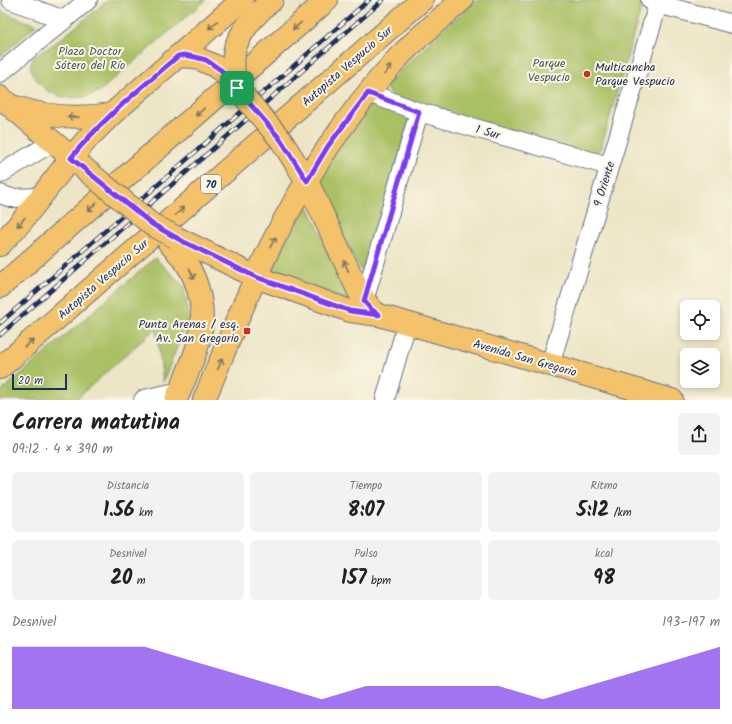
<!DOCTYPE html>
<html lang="es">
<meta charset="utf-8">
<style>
:root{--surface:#fff;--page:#f2f2f2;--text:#222;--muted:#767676;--accent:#7c3aed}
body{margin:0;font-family:Kalam,sans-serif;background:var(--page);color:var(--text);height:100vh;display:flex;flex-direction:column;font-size:15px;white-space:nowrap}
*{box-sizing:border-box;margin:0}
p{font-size:13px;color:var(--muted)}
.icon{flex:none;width:22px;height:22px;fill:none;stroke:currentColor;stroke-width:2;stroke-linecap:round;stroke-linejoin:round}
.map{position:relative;height:400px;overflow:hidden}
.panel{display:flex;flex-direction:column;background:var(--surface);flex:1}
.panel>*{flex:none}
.fabs{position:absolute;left:680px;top:300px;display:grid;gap:8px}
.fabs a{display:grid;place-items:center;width:40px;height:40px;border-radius:6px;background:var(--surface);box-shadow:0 2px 6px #0003;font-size:20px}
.scale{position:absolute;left:12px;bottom:10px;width:55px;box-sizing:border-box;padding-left:4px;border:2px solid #1b2f5e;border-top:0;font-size:11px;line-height:14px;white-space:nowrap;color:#1b2f5e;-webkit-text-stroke:3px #fcf5e5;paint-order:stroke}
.pin{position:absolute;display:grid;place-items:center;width:34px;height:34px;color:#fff;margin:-17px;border-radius:8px;box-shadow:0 2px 6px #0006}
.round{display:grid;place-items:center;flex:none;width:42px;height:42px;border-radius:6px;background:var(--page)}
.head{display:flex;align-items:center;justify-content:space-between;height:68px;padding:0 12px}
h1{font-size:22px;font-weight:700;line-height:30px}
.figures{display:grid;grid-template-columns:repeat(3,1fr);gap:6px;height:68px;padding:4px 12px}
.figures div{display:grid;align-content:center;border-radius:6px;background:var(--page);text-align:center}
.figures b{font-size:20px;font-weight:700}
.figures small{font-size:11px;font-weight:400}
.figures p{font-size:11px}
.chart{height:112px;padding:8px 12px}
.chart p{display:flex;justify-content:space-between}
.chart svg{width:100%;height:72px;margin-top:4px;fill:var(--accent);opacity:.7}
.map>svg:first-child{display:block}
</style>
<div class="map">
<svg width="732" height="400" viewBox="0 0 732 400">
<rect width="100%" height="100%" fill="#fcf5e5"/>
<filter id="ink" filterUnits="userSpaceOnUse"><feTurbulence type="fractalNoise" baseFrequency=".025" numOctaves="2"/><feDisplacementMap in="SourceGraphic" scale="8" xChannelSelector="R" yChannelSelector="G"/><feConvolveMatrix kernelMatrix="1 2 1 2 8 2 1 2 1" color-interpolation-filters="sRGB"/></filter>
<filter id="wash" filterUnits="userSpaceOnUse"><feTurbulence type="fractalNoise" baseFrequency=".012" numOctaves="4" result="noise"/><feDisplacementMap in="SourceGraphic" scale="16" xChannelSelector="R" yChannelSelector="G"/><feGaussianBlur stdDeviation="0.9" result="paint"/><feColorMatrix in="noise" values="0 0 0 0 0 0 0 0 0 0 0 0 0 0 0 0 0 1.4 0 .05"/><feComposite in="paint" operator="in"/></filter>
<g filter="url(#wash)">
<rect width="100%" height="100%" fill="#ede5c6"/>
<g fill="#aac065" stroke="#627862">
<path d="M 108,0 L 206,0 L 101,90 C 96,93 90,96 84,97 C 58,101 39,91 30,67 L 33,58 L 61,39 Z"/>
<path d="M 477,0 L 637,0 L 642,5 L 601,148 L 597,152 L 592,155 L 416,105 L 389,94 L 387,90 L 387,84 L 436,36 Z"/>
<path d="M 0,11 L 36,25 L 0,57 Z"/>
<path d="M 374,99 L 411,113 L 365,278 L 318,188 L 320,174 Z"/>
<path d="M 306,202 L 354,303 L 272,271 L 270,267 Z"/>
<path d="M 155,258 L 184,286 L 189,318 L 163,382 L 156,328 L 75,400 L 0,400 L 0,392 Z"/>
</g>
</g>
<g filter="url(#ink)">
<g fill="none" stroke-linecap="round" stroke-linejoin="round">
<g stroke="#646f82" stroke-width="20">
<g id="minor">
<path d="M 11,0 L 64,20"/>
<path d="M 650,0 L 658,4 L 732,24"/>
<path d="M 0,73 L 88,0"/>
<path d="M 369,93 L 419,112 L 609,166"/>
<path d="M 0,174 L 53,142"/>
<path d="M 0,194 L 11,198 L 41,197"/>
<path d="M 364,301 L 419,112"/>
<path d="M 550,365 L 658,4"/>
<path d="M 143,400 L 144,399 L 180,391"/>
<path d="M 385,400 L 407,323"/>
</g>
</g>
<g stroke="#646f82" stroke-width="24">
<g id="major">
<path d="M 235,48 C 243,27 256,14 272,0"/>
<path d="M 178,56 L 195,57 L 215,66"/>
<path d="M 0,97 L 92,175"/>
<path d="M 16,107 C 48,118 79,119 112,114"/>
<path d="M 281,140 L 307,181 L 359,292 L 371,309 L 379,315"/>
<path d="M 175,237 L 256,277 L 350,311 L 379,315 L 672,400"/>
<path d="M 169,243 C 174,249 181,255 185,261 C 200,283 206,314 199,340 C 194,361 184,380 176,400"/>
<path d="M 0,245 L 22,221 L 71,158 L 89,137 L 112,114 L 242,0"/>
<path d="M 204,400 C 225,350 245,298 269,249 C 303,181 345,116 397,59 C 417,38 440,19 462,0"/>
</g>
</g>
<g stroke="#646f82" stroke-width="24">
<g id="highway">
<path d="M 0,287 L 327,0"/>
<path d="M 0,368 L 422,0"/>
</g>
</g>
<use href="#minor" stroke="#fff" stroke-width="18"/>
<use href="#major" stroke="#f3c26a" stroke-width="22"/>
<use href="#highway" stroke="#f3c26a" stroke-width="22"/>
<g stroke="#1b2f5e" stroke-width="4.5">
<g id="rail">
<path d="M 0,323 L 369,0"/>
<path d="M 0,335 L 383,0"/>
</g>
</g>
<use href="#rail" stroke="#fcf5e5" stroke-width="3" stroke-dasharray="9" stroke-linecap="butt"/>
<g stroke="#646f82" stroke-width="24" stroke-linecap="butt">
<g id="major-bridge">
<path d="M 235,48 C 232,62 233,74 237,88"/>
<path d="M 215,66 L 226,75 L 281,140"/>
<path d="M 92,175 L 151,224 L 175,237"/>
</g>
</g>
<use href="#major-bridge" stroke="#f3c26a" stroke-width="22"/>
</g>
<defs><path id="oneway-shaft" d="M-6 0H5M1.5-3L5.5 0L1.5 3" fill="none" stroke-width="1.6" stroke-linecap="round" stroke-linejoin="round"/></defs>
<g stroke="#7c7163">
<use href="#oneway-shaft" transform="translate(213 25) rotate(139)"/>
<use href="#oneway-shaft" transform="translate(297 26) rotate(139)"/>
<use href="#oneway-shaft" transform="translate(388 70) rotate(-50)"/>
<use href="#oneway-shaft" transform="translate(200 112) rotate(139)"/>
<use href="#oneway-shaft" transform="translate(73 117) rotate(-179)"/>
<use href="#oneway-shaft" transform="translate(92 207) rotate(139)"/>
<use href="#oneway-shaft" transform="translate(180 211) rotate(-41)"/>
<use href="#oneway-shaft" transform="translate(21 222) rotate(131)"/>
<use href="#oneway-shaft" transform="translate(273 242) rotate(-63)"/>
<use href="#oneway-shaft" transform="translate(346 266) rotate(-115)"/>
<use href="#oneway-shaft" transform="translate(192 274) rotate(65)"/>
<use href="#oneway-shaft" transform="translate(29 343) rotate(-41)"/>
<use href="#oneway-shaft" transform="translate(220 364) rotate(-67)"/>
</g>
</g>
<g fill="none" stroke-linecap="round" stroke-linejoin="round" filter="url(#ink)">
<g stroke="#fff" stroke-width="8">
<path id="route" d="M 184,55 L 195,57 L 206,60 L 221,70 L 281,140 L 307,181 L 328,146 L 368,93 L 419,112 L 364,301 L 371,309 L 379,315 L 350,311 L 256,277 L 184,242 L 152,224 L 71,158 C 102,119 141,88 178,56 Z"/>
</g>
<use href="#route" stroke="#7c3aed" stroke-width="5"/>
</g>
<g fill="#c8321e" stroke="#fcf5e5" stroke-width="1.5">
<circle cx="587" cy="74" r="4"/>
<rect x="243" y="327" width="8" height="8" rx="2"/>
</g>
<g text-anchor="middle" stroke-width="4" stroke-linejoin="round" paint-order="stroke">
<rect fill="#fcf5e5" stroke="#5e6a86" stroke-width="1" x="201" y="175" width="20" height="18" rx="3"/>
<g font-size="11" font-weight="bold" fill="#1b2f5e">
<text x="211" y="188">70</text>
</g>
<g font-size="12" fill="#465a60" stroke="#fcf5e5">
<text x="90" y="55">Plaza Doctor<tspan x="90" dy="14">Sótero del Río</tspan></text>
<text x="549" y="67">Parque<tspan x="549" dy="14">Vespucio</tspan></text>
</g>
<g font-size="12" fill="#1b2f5e" stroke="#fcf5e5">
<text transform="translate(347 66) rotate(-41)" y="4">Autopista Vespucio Sur</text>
<text transform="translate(488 132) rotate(16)" y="4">1 Sur</text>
<text transform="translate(604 184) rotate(-73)" y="4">9 Oriente</text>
<text transform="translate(103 279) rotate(-41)" y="4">Autopista Vespucio Sur</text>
<text transform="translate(525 358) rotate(16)" y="4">Avenida San Gregorio</text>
</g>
<g font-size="12" fill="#1b2f5e" stroke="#fcf5e5" text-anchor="start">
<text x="595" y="71">Multicancha<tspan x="595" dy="14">Parque Vespucio</tspan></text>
<text x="239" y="328" text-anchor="end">Punta Arenas / esq.<tspan x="239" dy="14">Av. San Gregorio</tspan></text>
</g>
</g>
</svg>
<div class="fabs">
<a><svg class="icon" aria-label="locate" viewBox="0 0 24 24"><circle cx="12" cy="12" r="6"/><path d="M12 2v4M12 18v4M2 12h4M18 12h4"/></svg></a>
<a><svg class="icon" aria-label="layers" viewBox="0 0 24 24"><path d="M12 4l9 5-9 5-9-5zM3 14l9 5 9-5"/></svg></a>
</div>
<div class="scale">20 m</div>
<div class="pin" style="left:237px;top:88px;background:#1e9e55"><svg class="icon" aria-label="arrive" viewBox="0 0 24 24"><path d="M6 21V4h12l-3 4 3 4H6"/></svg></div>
</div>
<section class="panel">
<div class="head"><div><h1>Carrera matutina</h1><p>09:12 · 4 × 390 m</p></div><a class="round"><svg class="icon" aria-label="share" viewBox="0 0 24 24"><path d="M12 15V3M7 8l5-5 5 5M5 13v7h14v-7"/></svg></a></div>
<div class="figures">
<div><p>Distancia</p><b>1.56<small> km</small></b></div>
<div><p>Tiempo</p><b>8:07</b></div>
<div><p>Ritmo</p><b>5:12<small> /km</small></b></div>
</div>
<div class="figures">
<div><p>Desnivel</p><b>20<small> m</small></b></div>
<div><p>Pulso</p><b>157<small> bpm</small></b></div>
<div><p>kcal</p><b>98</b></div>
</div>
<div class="chart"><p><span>Desnivel</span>193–197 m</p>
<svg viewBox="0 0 160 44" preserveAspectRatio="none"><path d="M0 44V6L10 6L20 6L30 6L40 14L50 22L60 30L70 38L80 30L90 30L100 30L110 30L120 38L130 30L140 22L150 14L160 6V44z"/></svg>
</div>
</section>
